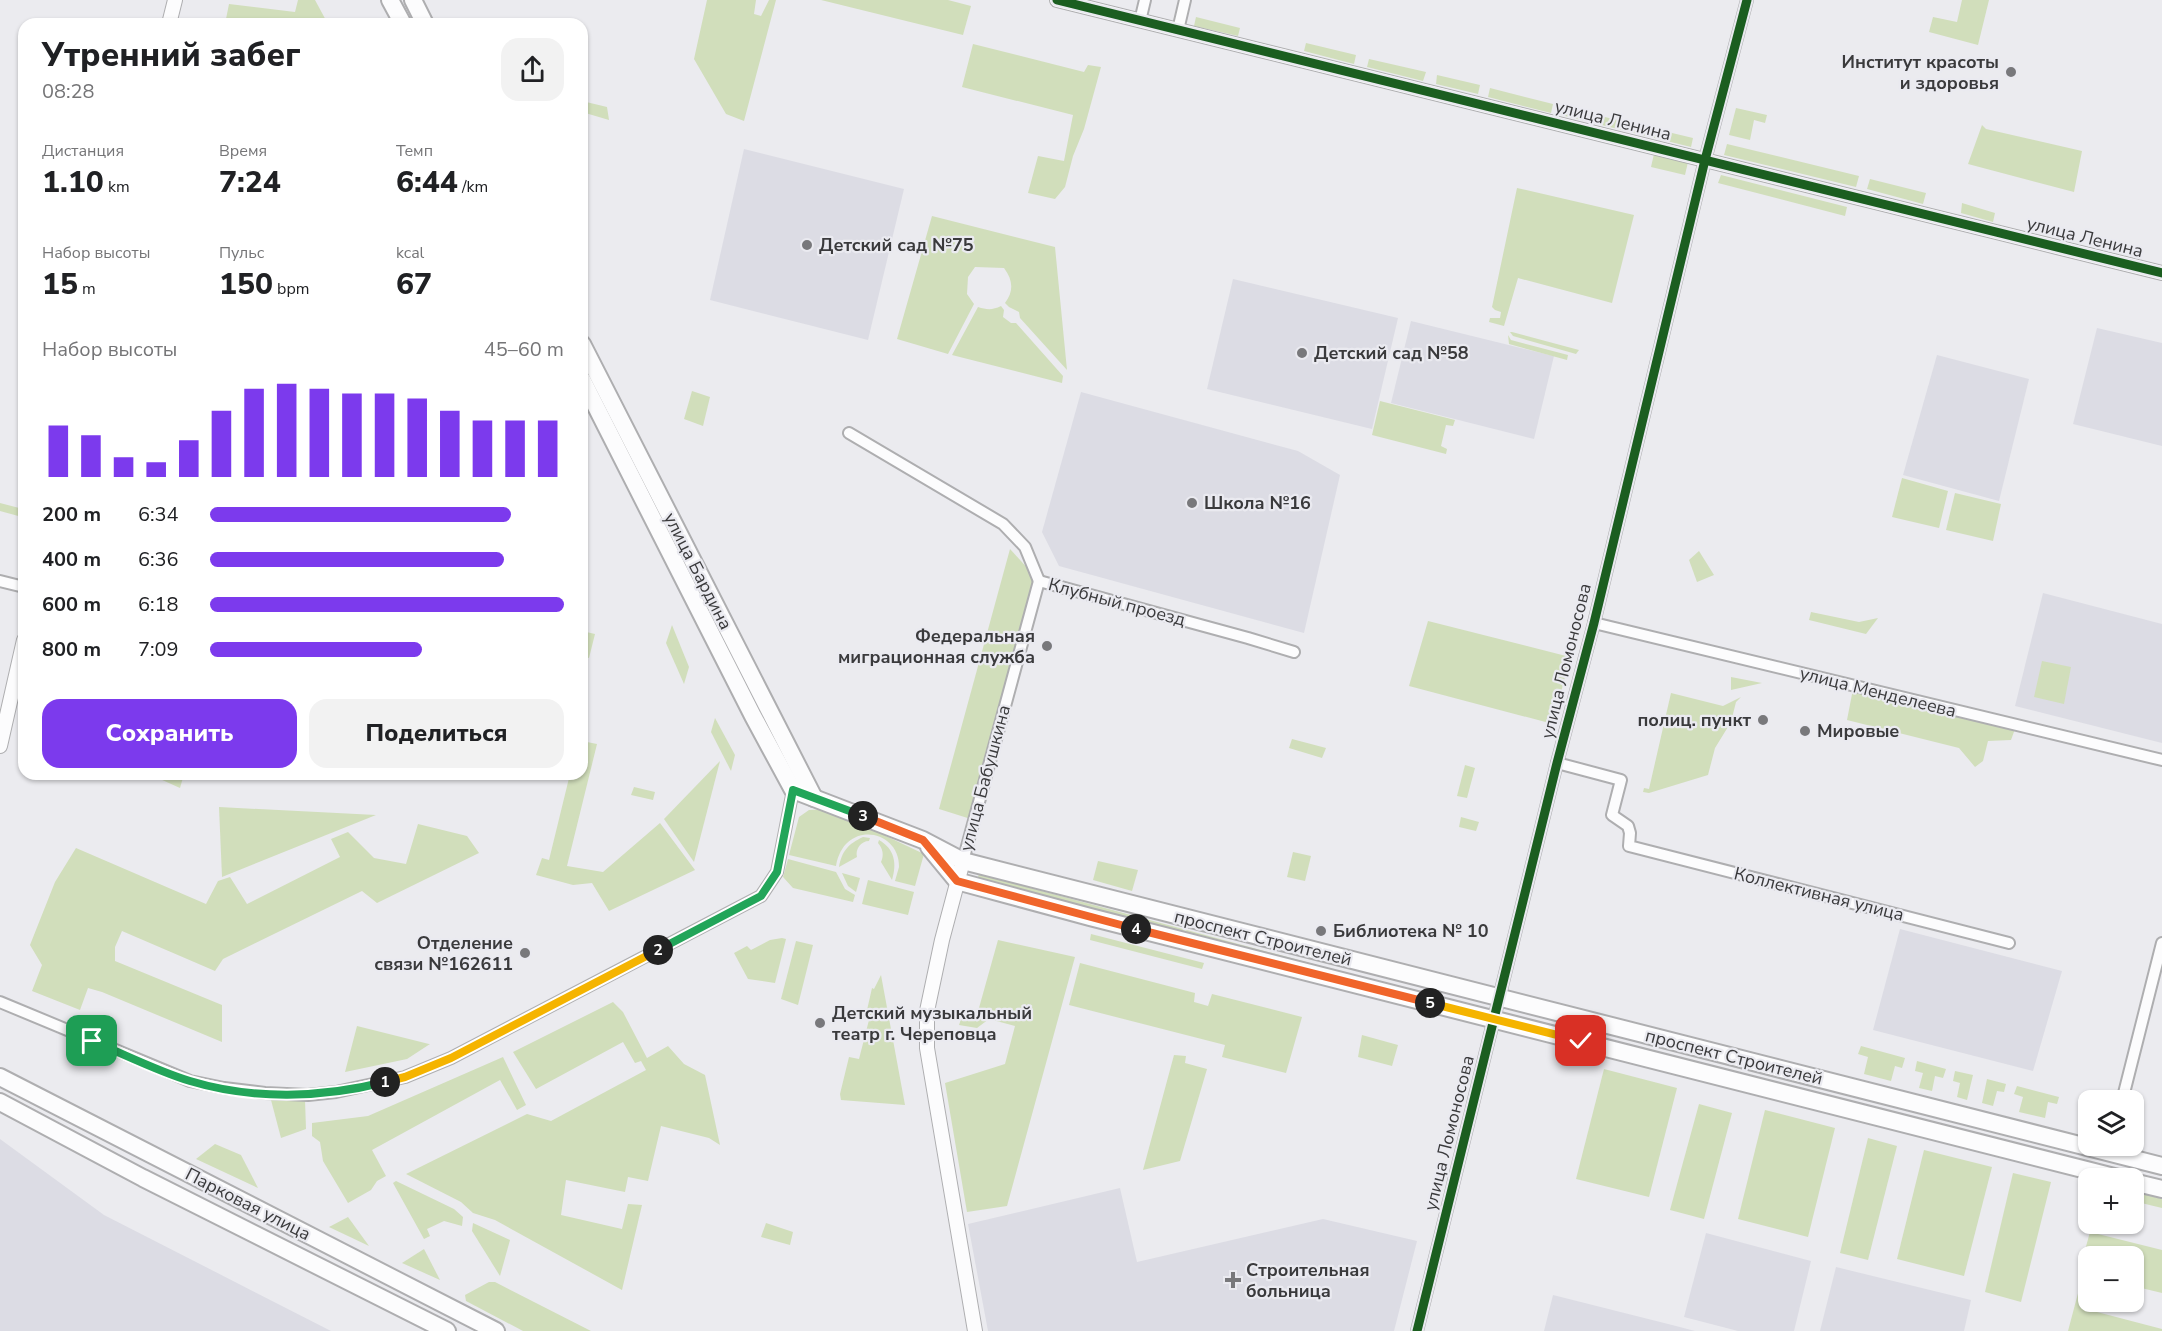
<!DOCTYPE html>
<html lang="ru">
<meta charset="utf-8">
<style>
:root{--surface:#fff;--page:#f2f2f2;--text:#202124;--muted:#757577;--accent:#7c3aed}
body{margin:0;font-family:"Nunito Sans",sans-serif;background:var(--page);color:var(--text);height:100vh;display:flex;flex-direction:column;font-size:22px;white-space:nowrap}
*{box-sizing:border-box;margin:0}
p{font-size:20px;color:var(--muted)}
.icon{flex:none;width:33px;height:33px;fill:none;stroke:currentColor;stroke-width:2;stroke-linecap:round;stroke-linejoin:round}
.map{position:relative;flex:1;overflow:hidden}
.panel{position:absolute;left:18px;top:18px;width:570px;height:762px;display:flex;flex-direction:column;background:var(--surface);border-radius:18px;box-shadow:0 2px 4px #0004}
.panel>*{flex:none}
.fabs{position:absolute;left:2078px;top:1090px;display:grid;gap:12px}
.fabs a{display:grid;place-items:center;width:66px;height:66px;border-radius:12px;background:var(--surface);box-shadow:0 2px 4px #0004;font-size:30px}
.pin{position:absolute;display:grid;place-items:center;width:51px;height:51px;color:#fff;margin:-26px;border-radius:12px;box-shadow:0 3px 9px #0006}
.km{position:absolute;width:30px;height:30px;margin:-15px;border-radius:50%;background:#222;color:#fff;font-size:16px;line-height:30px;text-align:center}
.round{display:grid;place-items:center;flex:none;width:63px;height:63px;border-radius:18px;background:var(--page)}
.headline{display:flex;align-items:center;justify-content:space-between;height:102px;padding:0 24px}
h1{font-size:33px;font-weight:800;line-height:45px}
.figures{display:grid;grid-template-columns:repeat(3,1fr);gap:9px;height:102px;padding:6px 24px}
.figures div{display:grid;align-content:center}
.figures b{font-size:30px;font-weight:800}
.figures small{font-size:16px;font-weight:400}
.figures p{font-size:16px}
.chart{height:168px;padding:12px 24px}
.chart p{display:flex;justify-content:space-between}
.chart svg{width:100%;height:108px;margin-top:6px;stroke:var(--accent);stroke-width:6}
.button{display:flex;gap:12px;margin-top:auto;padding:12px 24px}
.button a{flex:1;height:69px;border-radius:18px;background:var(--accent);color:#fff;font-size:24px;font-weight:800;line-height:69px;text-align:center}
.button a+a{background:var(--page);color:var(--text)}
ul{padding:0 24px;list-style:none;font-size:20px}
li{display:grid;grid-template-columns:96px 72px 1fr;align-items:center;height:45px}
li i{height:15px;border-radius:8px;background:var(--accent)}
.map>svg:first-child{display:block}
</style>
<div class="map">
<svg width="2162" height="1331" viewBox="0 0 2162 1331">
<rect width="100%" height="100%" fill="#ebebef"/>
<g fill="#dcdce4">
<path d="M 744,149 L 904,189 L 868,340 L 710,300 Z"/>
<path d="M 1233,279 L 1398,318 L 1372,429 L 1207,389 Z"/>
<path d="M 1411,321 L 1554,356 L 1534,439 L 1391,403 Z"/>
<path d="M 2097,328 L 2162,343 L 2162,446 L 2073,424 Z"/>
<path d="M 1937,355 L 2029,379 L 1999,501 L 1903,475 Z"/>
<path d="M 1081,392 L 1298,451 L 1340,475 L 1304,633 L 1059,566 L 1042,532 Z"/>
<path d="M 2043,593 L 2162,624 L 2162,743 L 2015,706 Z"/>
<path d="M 1900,929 L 2062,971 L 2033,1071 L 1873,1030 Z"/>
<path d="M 0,1139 L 104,1215 L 331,1331 L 0,1331 Z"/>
<path d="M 1120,1188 L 1137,1262 L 1323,1219 L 1417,1241 L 1394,1331 L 988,1331 L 968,1224 Z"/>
<path d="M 1706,1233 L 1811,1261 L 1794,1331 L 1738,1331 L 1684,1317 Z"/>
<path d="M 1836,1267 L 1971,1300 L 1964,1331 L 1820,1331 Z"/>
<path d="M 1553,1295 L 1676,1326 L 1695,1331 L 1544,1331 Z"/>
</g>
<g fill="#d1debb">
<path d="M 298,0 L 315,0 L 328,24 L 225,24 L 229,4 L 295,12 Z"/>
<path d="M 707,0 L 756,0 L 754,14 L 761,16 L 769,0 L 776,0 L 744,121 L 726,114 L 694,59 Z"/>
<path d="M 821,0 L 948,0 L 971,6 L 963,35 Z"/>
<path d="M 1962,0 L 1989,0 L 1978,45 L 1929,32 L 1933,17 L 1957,22 Z"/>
<path d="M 1196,17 L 1240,28 L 1238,36 L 1194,26 Z"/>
<path d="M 1306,43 L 1356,55 L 1354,64 L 1304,51 Z"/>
<path d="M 973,44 L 1084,72 L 1088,65 L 1101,67 L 1084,129 L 1073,156 L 1065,187 L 1055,199 L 1028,193 L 1038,156 L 1064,161 L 1073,115 L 962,87 Z"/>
<path d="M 1369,59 L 1426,72 L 1423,81 L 1367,67 Z"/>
<path d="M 1437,75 L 1480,85 L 1478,94 L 1436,84 Z"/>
<path d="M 1490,88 L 1553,104 L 1551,113 L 1488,97 Z"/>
<path d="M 582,101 L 607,107 L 609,120 L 582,112 Z"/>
<path d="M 1563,107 L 1693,138 L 1691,147 L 1561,115 Z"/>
<path d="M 1736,108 L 1767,115 L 1765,123 L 1754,120 L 1750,140 L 1729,135 Z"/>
<path d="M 1982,125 L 1986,129 L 2082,151 L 2074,192 L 1968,164 Z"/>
<path d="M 1727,144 L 1859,176 L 1856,187 L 1724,155 Z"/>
<path d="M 1654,154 L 1688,162 L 1685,175 L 1651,167 Z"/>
<path d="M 1721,175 L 1847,207 L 1845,216 L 1718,183 Z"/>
<path d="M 1870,179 L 1926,193 L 1923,204 L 1867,189 Z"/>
<path d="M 1517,188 L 1634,215 L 1612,303 L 1518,278 L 1504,326 L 1489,322 L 1490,318 L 1500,318 L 1501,312 L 1495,310 L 1492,307 Z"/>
<path d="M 1962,203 L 1995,213 L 1993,222 L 1961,213 Z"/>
<path d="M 932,216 L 1055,247 L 1067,370 L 1020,318 L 1019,312 L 1009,307 L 1005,303 C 1014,291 1013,280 1004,268 L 975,267 L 968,277 L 967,294 L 974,304 L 948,354 L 897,339 Z"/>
<path d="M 1001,306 L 1004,310 L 1003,317 L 1011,323 L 1016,323 L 1063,376 L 1062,383 L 952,355 L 978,307 C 987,310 993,310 1001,306 Z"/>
<path d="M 1510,332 L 1512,332 L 1579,350 L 1576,354 L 1513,336 Z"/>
<path d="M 1508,335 L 1511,340 L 1568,355 L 1567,360 L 1509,344 Z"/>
<path d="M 692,391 L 710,397 L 703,426 L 684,419 Z"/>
<path d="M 1380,401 L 1455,420 L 1453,426 L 1446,425 L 1441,446 L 1447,449 L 1446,454 L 1372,435 Z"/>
<path d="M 1902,478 L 1948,491 L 1939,528 L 1892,517 Z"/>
<path d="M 1955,493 L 2001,504 L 1993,541 L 1946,530 Z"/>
<path d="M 0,503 L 23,509 L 22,517 L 0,511 Z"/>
<path d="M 1010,549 L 1039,581 L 974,820 L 939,809 Z"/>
<path d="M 1699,551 L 1714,575 L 1697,582 L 1689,560 Z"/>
<path d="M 1811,612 L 1859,622 L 1878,618 L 1866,634 L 1809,620 Z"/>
<path d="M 1428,621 L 1570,657 L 1553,724 L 1409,686 Z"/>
<path d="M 672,625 L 689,667 L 684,684 L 666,643 Z"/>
<path d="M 582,631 L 595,634 L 589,658 L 582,656 Z"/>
<path d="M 2042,661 L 2071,667 L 2064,704 L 2034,697 Z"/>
<path d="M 1731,677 L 1762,683 L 1731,690 Z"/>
<path d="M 1853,689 L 2015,729 L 2011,740 L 1988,741 L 1983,761 L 1975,767 L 1959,748 L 1847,720 Z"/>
<path d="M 1671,693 L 1723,706 L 1741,697 L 1736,702 L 1731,722 L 1715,748 L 1708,775 L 1649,793 L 1643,792 L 1644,788 L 1649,789 Z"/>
<path d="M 715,718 L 735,755 L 731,771 L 711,732 Z"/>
<path d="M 1292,739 L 1326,748 L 1322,758 L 1289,748 Z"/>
<path d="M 582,741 L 597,744 L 567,866 L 603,872 L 660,823 L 695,870 L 609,911 L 592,883 L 573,885 L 536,875 L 542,858 L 549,860 L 570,774 L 582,774 Z"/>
<path d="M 720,761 L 694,862 L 664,819 Z"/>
<path d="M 1465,765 L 1475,768 L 1467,798 L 1457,796 Z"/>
<path d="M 161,774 L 184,774 L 180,788 L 160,779 Z"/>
<path d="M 634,787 L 655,792 L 653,800 L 631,795 Z"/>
<path d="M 219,807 L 376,815 L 222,877 Z"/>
<path d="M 829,809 L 924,854 L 915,886 L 895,881 C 896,877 898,871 899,867 C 900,829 844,819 836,866 L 789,855 L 799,817 L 809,810 Z"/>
<path d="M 1461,817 L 1479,822 L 1476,831 L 1459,827 Z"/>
<path d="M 418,824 L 467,836 L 479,853 L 377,903 L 362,891 L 223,959 L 215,971 L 122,931 L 115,947 L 115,961 L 222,1005 L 222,1042 L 102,992 L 88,988 L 80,1010 L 32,991 L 42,965 L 30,945 L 55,882 L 76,848 L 206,904 L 218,881 L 230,877 L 247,904 L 340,857 L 331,839 L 348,832 L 374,858 L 406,864 Z"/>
<path d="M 863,837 L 870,838 L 869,841 C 861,841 855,849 857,857 L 839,867 C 842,851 848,844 863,837 Z"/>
<path d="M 879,840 C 895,849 897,864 892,880 L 881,862 C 884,855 883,849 878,843 Z"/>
<path d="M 1293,852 L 1311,856 L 1305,881 L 1287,877 Z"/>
<path d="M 788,859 L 836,872 L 845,889 L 855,895 L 853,902 L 793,888 L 783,877 Z"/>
<path d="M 1098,861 L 1138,870 L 1132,891 L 1093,880 Z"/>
<path d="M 842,873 L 860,878 L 856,892 L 848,886 Z"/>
<path d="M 979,874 L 1484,1010 L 976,883 Z"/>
<path d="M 868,880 L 914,892 L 908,915 L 862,904 Z"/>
<path d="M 1091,934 L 1204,963 L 1202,969 L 1090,940 Z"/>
<path d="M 782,938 L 786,939 L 775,983 L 748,979 L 734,953 L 747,946 L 751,950 L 770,940 Z"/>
<path d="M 998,940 L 1075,957 L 1007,1206 L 967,1212 L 945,1083 L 1005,1064 L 1015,1026 L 989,1019 L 977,1028 L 959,1025 L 963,1013 L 977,1015 Z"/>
<path d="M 796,941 L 813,945 L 798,1005 L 781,999 Z"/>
<path d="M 1080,963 L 1195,993 L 1194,1002 L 1208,1006 L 1212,994 L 1302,1017 L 1286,1073 L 1222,1057 L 1225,1045 L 1069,1005 Z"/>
<path d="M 881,975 L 905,1105 L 841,1100 L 840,1094 L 849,1057 L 859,1059 L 869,1020 L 865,1019 L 872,988 L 874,989 Z"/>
<path d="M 613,1002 L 623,1012 L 647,1058 L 668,1046 L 684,1064 L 705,1075 L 720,1145 L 709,1138 L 661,1126 L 648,1181 L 628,1177 L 625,1192 L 566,1180 L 561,1215 L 622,1229 L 628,1204 L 642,1205 L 622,1290 L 495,1220 L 473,1213 L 461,1202 L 406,1174 L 527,1114 L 551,1121 L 646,1070 L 641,1061 L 635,1063 L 623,1042 L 536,1089 L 513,1052 Z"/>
<path d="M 357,1026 L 429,1044 L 430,1044 L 407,1059 L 345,1072 Z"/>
<path d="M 1362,1035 L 1398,1045 L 1392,1066 L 1358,1057 Z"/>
<path d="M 1861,1046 L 1905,1058 L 1902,1068 L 1895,1066 L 1891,1081 L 1864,1074 L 1868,1057 L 1858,1054 Z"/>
<path d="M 1174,1055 L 1186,1056 L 1185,1063 L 1207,1069 L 1180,1161 L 1143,1170 Z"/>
<path d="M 503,1057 L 526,1105 L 517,1110 L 500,1080 L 372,1150 L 386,1176 L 377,1181 L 371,1190 L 348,1203 L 323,1161 L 320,1142 L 312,1136 L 312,1123 L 368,1116 Z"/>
<path d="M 1917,1061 L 1946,1069 L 1943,1078 L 1935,1076 L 1932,1091 L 1919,1088 L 1923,1073 L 1915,1071 Z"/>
<path d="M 1604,1069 L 1677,1088 L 1649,1197 L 1576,1179 Z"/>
<path d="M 1955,1071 L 1973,1075 L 1967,1100 L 1957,1097 L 1960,1083 L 1953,1081 Z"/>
<path d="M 1987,1079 L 2006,1084 L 2004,1092 L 1997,1091 L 1993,1106 L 1982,1103 Z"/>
<path d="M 2017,1086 L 2059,1097 L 2057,1104 L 2048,1102 L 2045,1118 L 2019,1112 L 2023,1097 L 2014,1094 Z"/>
<path d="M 271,1100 L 305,1100 L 306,1129 L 281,1138 Z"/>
<path d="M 1699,1104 L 1732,1113 L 1704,1219 L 1670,1210 Z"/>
<path d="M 1765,1110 L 1835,1128 L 1808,1237 L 1738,1219 Z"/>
<path d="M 1868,1138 L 1897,1146 L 1868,1260 L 1840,1253 Z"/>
<path d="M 215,1144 L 241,1155 L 258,1188 L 196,1159 Z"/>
<path d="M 1924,1150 L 1992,1167 L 1964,1276 L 1897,1259 Z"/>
<path d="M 2013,1173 L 2051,1182 L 2021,1302 L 1985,1292 Z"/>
<path d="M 396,1181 L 454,1209 L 463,1217 L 462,1226 L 444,1221 L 427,1229 L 430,1236 L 424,1239 L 393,1183 Z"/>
<path d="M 2133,1191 L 2162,1199 L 2162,1208 L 2133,1201 Z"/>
<path d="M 348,1217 L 369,1246 L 329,1227 Z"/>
<path d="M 473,1223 L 510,1240 L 500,1276 L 472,1231 Z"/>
<path d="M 766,1223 L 793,1232 L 790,1245 L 761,1237 Z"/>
<path d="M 2090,1232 L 2162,1250 L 2162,1293 L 2133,1286 L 2133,1257 L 2088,1257 L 2088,1274 L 2079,1272 Z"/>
<path d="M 424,1249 L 440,1280 L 402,1263 Z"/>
<path d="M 489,1282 L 495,1282 L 591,1331 L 523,1331 L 466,1301 L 465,1295 Z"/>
<path d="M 2081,1282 L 2088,1284 L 2088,1302 L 2099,1302 L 2097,1312 L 2162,1329 L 2162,1331 L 2068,1331 Z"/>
</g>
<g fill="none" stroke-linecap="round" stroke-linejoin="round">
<g stroke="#aeaeb0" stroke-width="14">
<g id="minor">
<path d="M 1140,21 L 1145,0"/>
<path d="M 1178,30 L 1185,0"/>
<path d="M 849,433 L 1003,524 L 1025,547 L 1039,581"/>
<path d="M 0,581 L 24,587"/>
<path d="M 1039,581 L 1248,638 L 1294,652"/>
<path d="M 1594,623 L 2162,760"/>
<path d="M 1557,763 L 1621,780 L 1612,815 L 1628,826 L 1630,833 L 1629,846 L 2009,943"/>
<path d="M 963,861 L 1039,581"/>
<path d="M 0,1002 L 190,1081 L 224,1088 L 265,1093 L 308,1095 L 336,1092 L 405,1077 L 451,1058 L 761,896 L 777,872 L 793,790"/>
<path d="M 2122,1101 L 2162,943"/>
<path d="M 1417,1331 L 1557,763 L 1594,623 L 1705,160 L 1747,0"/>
</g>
</g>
<g stroke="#aeaeb0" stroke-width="16">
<g id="tertiary">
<path d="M 1057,0 L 2162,273"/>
<path d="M 169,24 L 175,0"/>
<path d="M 0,746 L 24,640"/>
<path d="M 963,861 L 942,940 L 927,1011 L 927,1048 L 975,1331"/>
</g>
</g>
<g stroke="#aeaeb0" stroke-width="20">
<g id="secondary">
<path d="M 390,0 L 403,24"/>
<path d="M 413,0 L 425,24"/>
<path d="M 582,344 L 814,798"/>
<path d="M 582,379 L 753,716 L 793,790 L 923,840 L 963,861 L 2162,1166"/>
<path d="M 929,847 L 957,881 L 964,883 L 1090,917 L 2122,1179"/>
<path d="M 0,1077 L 496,1331"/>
<path d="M 0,1102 L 143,1178 L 447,1331"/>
<path d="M 2133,1182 L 2162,1189"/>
</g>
</g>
<use href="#minor" stroke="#fcfcfd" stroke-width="10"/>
<use href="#tertiary" stroke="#fcfcfd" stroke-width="14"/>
<use href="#secondary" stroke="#fcfcfd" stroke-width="16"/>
<g stroke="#eaeaf0" stroke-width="13">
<g id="cycleway">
<path d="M 1057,0 L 2162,273"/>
<path d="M 1417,1331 L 1557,763 L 1594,623 L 1705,160 L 1747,0"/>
</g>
</g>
<use href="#cycleway" stroke="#1b5e20" stroke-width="9"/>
</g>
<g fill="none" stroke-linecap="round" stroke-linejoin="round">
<g stroke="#fff" stroke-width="12">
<path id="split-1" d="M 92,1041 C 124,1054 157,1071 190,1081 C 253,1100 322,1098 385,1082"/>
</g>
<g stroke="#fff" stroke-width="12">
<path id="split-2" d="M 385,1082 L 405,1077 L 451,1058 L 658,950"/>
</g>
<g stroke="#fff" stroke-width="12">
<path id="split-3" d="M 658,950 L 761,896 L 777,872 L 793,790 L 863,816"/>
</g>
<g stroke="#fff" stroke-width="12">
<path id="split-4" d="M 863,816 L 923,840 L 957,881 L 1136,929"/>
</g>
<g stroke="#fff" stroke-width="12">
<path id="split-5" d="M 1136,929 L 1430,1003"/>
</g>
<g stroke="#fff" stroke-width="12">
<path id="split-6" d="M 1430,1003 L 1581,1041"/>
</g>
<use href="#split-1" stroke="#22a559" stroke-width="8"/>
<use href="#split-2" stroke="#f5b400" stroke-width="8"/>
<use href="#split-3" stroke="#22a559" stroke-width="8"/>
<use href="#split-4" stroke="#f0652b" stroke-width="8"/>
<use href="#split-5" stroke="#f0652b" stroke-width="8"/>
<use href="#split-6" stroke="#f5b400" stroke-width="8"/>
</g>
<g fill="#78787b" stroke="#eaeaf0" stroke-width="2">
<circle cx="2011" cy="72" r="6"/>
<circle cx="807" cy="245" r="6"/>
<circle cx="1302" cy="353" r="6"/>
<circle cx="1192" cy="503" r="6"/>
<circle cx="1047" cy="646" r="6"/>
<circle cx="1763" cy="720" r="6"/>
<circle cx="1805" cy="731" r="6"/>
<circle cx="1321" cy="931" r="6"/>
<circle cx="525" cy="953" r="6"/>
<circle cx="820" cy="1023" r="6"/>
<path d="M1230 1271h6v6h6v6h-6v6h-6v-6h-6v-6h6z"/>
</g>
<g text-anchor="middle" stroke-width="4.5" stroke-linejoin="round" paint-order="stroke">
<g font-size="18" font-weight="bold" fill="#3a3a3c" stroke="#eaeaf0" text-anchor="start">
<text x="1999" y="68" text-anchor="end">Институт красоты<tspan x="1999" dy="21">и здоровья</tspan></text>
<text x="819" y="251">Детский сад №75</text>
<text x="1314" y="359">Детский сад №58</text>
<text x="1204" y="509">Школа №16</text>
<text x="1035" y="642" text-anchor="end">Федеральная<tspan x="1035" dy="21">миграционная служба</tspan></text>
<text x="1751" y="726" text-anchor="end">полиц. пункт</text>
<text x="1817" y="737">Мировые</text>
<text x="1333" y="937">Библиотека № 10</text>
<text x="513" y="949" text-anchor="end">Отделение<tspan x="513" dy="21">связи №162611</tspan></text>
<text x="832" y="1019">Детский музыкальный<tspan x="832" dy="21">театр г. Череповца</tspan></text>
<text x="1246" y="1276">Строительная<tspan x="1246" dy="21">больница</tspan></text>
</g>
<g font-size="18" fill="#3a3a3c" stroke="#eaeaf0">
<text transform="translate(1613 120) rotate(14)" y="6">улица Ленина</text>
<text transform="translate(2085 237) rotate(14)" y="6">улица Ленина</text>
<text transform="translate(698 571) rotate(63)" y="6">улица Бардина</text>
<text transform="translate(1117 602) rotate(15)" y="6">Клубный проезд</text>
<text transform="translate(1566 661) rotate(-76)" y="6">улица Ломоносова</text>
<text transform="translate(1878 692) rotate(14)" y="6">улица Менделеева</text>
<text transform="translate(985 778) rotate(-75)" y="6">улица Бабушкина</text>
<text transform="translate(1819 894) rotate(14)" y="6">Коллективная улица</text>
<text transform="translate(1263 938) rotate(14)" y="6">проспект Строителей</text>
<text transform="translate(1734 1057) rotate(14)" y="6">проспект Строителей</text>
<text transform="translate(1449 1133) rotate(-76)" y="6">улица Ломоносова</text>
<text transform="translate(248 1204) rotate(27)" y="6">Парковая улица</text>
</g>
</g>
</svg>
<div class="fabs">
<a><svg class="icon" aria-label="layers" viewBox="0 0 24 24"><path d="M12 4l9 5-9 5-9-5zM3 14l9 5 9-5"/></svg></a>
<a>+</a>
<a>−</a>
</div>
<div class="pin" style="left:92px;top:1041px;background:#1e9e55"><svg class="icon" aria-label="arrive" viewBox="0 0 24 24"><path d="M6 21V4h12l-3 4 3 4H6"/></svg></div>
<div class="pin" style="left:1581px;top:1041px;background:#d93025"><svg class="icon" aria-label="check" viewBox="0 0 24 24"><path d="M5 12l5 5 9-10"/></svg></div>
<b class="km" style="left:385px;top:1082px">1</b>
<b class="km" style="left:658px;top:950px">2</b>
<b class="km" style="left:863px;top:816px">3</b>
<b class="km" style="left:1136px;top:929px">4</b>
<b class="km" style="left:1430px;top:1003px">5</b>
<section class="panel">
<div class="headline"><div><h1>Утренний забег</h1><p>08:28</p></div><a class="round"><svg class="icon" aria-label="share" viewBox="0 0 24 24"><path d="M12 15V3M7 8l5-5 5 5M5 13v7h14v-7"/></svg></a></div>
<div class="figures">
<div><p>Дистанция</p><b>1.10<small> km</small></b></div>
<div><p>Время</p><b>7:24</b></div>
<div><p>Темп</p><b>6:44<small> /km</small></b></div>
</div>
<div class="figures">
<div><p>Набор высоты</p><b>15<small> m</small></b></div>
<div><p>Пульс</p><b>150<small> bpm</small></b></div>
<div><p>kcal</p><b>67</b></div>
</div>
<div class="chart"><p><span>Набор высоты</span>45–60 m</p>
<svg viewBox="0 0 160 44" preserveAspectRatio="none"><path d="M5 44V23M15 44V27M25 44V36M35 44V38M45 44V29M55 44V17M65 44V8M75 44V6M85 44V8M95 44V10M105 44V10M115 44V12M125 44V17M135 44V21M145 44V21M155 44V21"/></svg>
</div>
<ul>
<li><b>200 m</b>6:34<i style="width:85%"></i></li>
<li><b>400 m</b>6:36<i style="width:83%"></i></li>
<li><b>600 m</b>6:18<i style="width:100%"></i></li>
<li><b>800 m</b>7:09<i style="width:60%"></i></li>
</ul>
<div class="button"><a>Сохранить</a><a>Поделиться</a></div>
</section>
</div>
